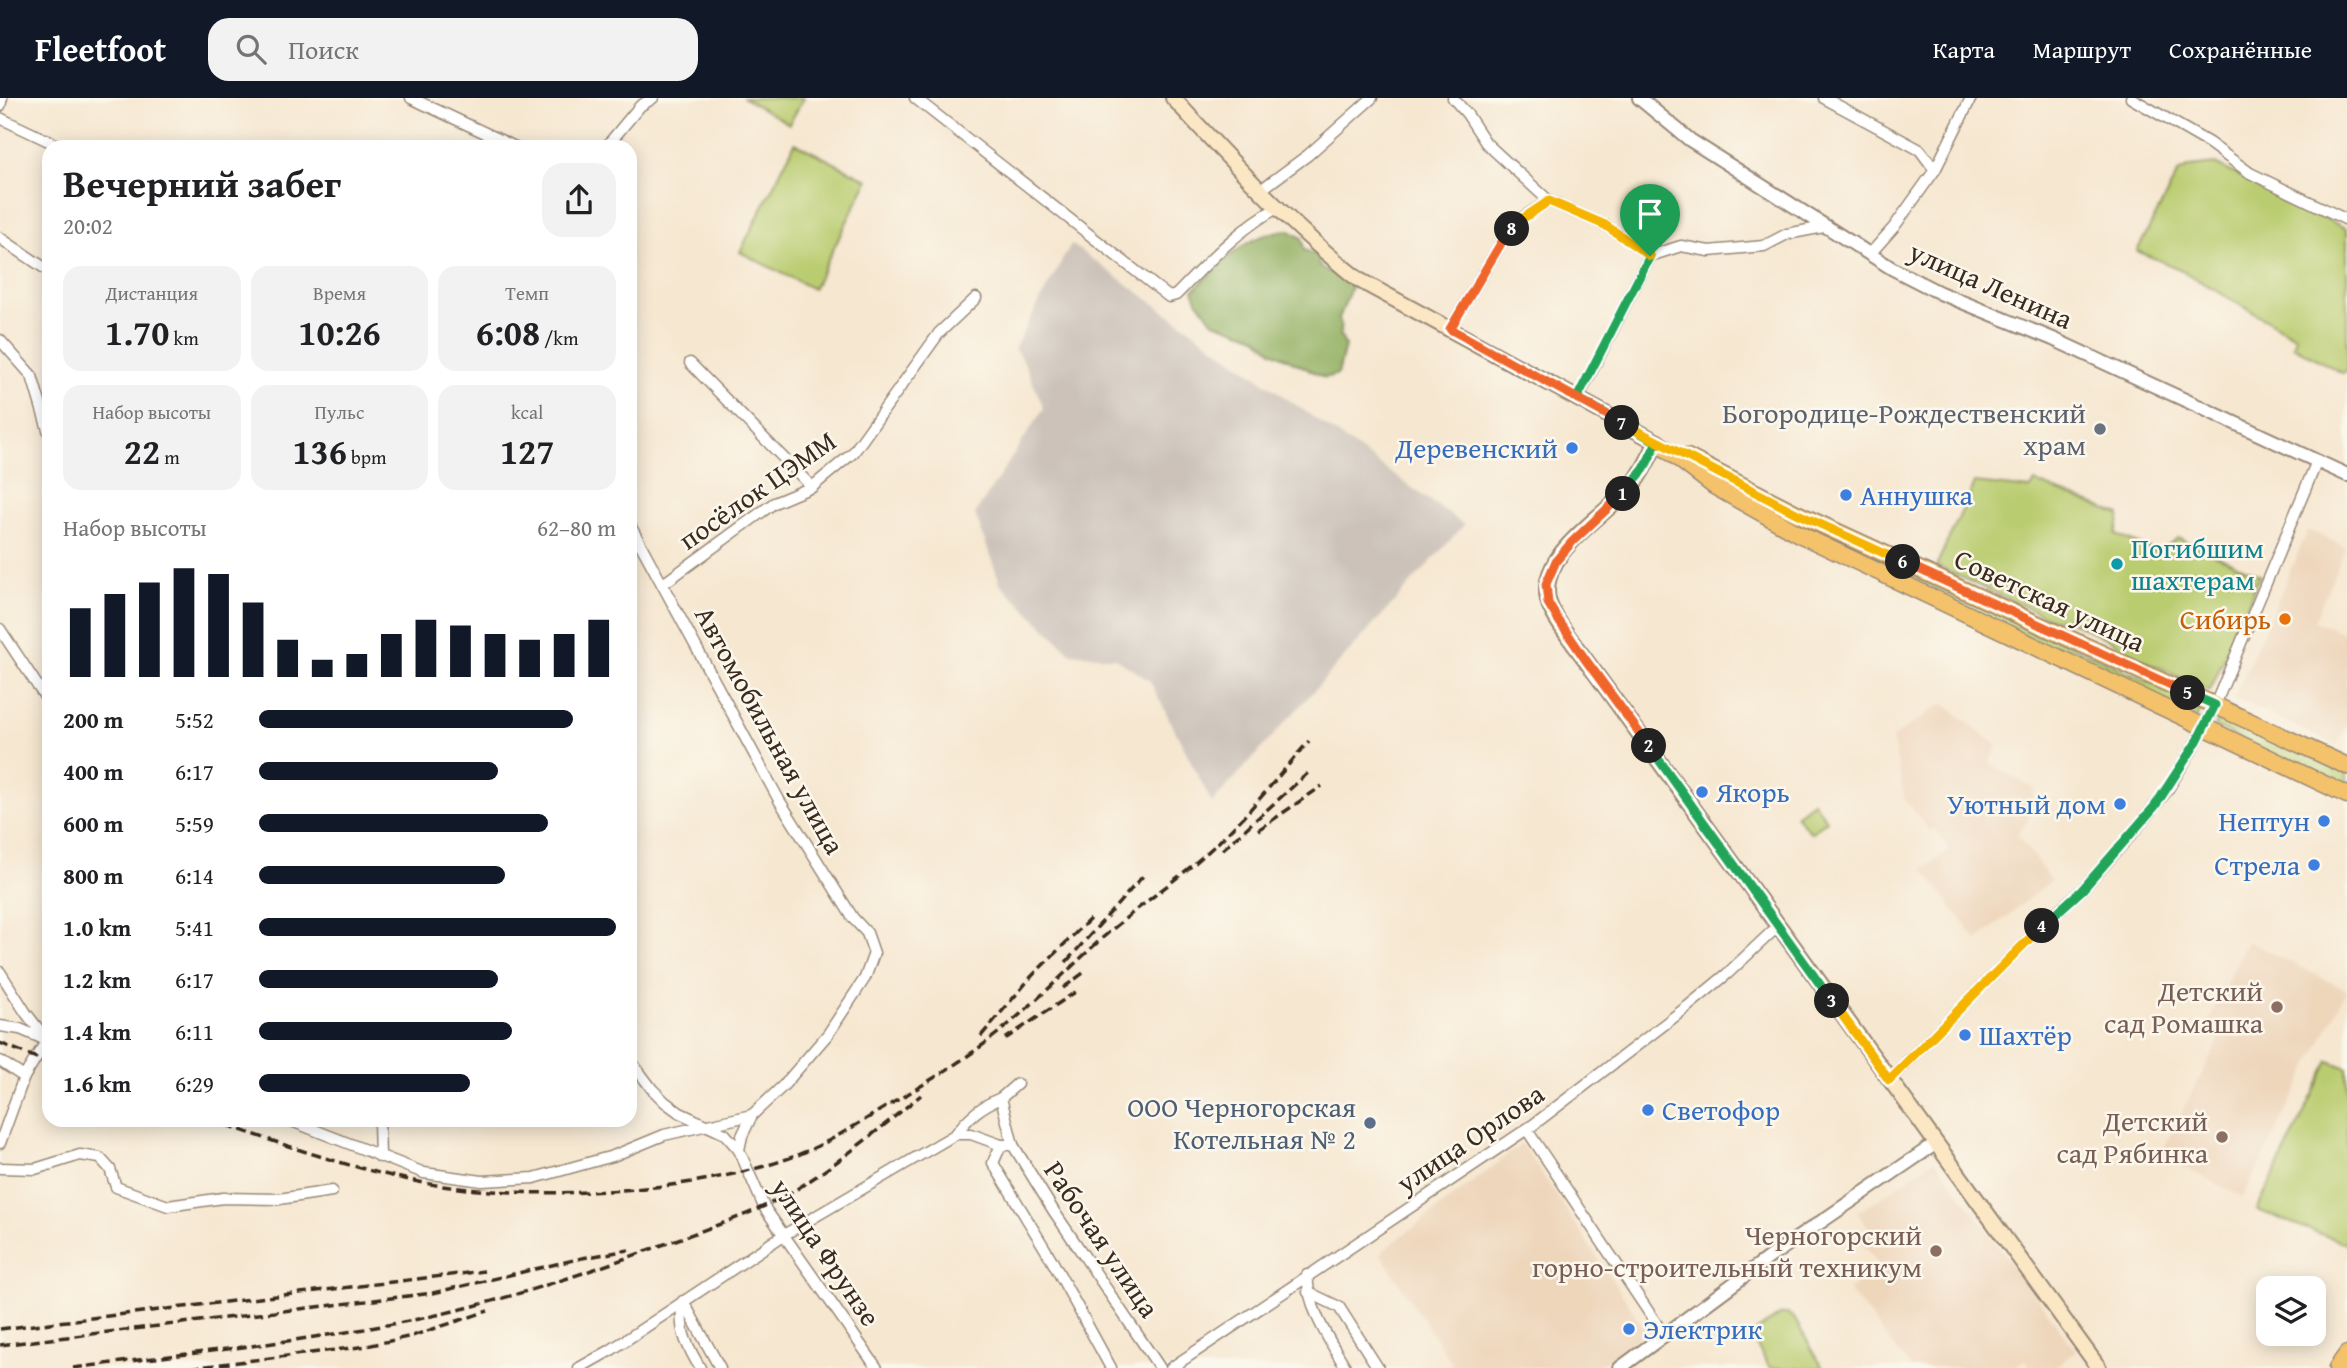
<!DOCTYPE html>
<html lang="ru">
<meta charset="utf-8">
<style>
:root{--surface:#fff;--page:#f2f2f2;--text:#202124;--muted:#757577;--accent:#111827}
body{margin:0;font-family:"Gentium Book Plus",serif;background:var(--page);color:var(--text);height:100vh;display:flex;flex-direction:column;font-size:26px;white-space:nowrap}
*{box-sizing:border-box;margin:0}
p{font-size:23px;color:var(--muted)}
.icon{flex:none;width:38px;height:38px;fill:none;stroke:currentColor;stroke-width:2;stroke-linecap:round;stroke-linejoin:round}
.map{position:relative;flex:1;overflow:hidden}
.sheet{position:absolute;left:42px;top:42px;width:595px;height:987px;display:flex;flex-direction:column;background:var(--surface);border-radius:21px;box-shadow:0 4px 18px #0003}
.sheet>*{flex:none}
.tools{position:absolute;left:2256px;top:1178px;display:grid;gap:14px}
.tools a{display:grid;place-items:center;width:70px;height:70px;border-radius:14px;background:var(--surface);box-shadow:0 4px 18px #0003;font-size:35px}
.pin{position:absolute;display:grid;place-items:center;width:60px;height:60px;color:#fff;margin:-72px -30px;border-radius:50% 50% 50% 0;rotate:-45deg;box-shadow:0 0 7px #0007}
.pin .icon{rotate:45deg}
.km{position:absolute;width:35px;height:35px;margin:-18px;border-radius:50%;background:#222;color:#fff;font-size:19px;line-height:35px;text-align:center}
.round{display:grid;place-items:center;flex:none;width:74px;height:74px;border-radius:21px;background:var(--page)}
.overview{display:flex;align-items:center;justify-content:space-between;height:119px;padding:0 21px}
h1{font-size:38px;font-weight:600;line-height:52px}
.metrics{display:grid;grid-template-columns:repeat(3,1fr);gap:10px;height:119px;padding:7px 21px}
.metrics div{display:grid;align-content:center;border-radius:18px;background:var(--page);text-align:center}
.metrics b{font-size:35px;font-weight:600}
.metrics small{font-size:19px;font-weight:400}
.metrics p{font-size:19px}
.chart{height:196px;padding:14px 21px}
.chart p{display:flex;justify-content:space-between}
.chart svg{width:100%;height:126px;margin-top:7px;stroke:var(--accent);stroke-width:6}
ul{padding:0 21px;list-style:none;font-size:23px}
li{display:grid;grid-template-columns:112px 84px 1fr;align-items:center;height:52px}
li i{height:18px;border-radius:9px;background:var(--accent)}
header{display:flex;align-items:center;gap:42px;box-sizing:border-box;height:98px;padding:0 35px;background:var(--accent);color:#fff}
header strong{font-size:33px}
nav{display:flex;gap:38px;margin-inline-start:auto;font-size:24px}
.search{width:490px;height:63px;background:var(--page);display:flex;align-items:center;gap:18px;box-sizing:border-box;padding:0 24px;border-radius:21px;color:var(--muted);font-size:26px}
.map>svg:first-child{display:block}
</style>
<header>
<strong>Fleetfoot</strong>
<div class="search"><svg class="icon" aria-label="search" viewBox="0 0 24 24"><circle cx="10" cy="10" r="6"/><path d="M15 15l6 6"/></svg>Поиск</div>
<nav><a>Карта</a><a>Маршрут</a><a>Сохранённые</a></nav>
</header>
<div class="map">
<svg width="2347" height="1270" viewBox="0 0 2347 1270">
<rect width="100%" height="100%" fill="#fbf7ec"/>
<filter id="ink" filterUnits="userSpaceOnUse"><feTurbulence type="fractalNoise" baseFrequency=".0143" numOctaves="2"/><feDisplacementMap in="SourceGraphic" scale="14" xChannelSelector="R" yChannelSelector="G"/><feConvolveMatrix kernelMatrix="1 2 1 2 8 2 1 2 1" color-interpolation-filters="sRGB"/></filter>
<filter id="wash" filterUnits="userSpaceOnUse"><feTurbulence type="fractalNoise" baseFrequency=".00686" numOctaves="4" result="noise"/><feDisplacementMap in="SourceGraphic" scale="28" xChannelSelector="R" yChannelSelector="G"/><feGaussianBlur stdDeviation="1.57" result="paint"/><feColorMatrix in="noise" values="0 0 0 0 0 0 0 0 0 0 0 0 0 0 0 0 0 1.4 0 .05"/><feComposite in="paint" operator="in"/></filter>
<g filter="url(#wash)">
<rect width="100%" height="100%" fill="#f6e7d0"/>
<g fill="#eed6bb">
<path d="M 2308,432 L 2346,449 L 2314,523 L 2347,536 L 2347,582 L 2345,587 L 2347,589 L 2347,624 L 2337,647 L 2234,601 Z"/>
<path d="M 1943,605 L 1998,648 L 1989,665 L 2034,691 L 2028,723 L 2017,736 L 2051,783 L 1977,842 L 1923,771 L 1950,752 L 1934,730 L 1930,733 L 1905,702 L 1892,640 Z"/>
<path d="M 2247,843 L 2347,892 L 2243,1099 L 2160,1058 L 2219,942 L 2203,934 Z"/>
<path d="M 1522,1046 L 1647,1234 L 1596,1270 L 1446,1270 L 1452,1266 L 1380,1155 Z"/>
<path d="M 1935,1062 L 2076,1253 L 2053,1270 L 2031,1270 L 2025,1262 L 2013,1270 L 1911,1270 L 1849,1192 L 1880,1168 L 1858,1139 L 1869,1130 L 1857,1114 L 1878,1102 Z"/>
</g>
<path fill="#ccc2b9" d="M 1071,146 L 1464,427 L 1212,705 L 1150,583 L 1115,560 L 1071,555 L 1001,487 L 975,416 L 1044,310 L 1022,260 L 1014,251 Z"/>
<g fill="#bacc6f" stroke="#7a7b46" stroke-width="2">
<path d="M 744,0 L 804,0 L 789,26 Z"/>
<path d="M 795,45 L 868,82 L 813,191 L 740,154 Z"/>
<path d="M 2215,66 L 2347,131 L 2347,273 L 2342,275 L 2293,248 L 2296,239 L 2177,170 L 2137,153 L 2178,75 L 2190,69 Z"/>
<path d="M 2035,384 L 2120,417 L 2116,437 L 2158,454 L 2178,440 L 2260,477 L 2210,593 L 2121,552 L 2117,545 L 2065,521 L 2054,522 L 1936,468 L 1975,385 L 2031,391 Z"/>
<path d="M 1808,427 L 2203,608 L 2197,620 L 1805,433 Z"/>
<path d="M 2221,616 L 2347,674 L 2347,691 L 2215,629 Z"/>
<path d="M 1813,704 L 1827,722 L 1811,735 L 1796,717 Z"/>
<path d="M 2329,963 L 2347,970 L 2347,1146 L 2257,1112 Z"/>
<path d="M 1782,1216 L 1788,1216 L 1794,1220 L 1823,1270 L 1770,1270 L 1754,1243 L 1753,1237 L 1757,1232 Z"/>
</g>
<path fill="#93b062" stroke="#676d40" stroke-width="2" d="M 1288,132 L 1302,140 L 1304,152 L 1318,157 L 1319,168 L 1352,187 L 1339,221 L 1341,227 L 1340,236 L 1345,248 L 1338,276 L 1325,280 L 1272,253 L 1257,239 L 1213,224 L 1197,202 L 1193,192 C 1224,164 1245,136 1288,132 Z"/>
</g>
<g filter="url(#ink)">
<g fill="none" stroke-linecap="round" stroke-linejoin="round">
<g stroke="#988877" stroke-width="13">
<g id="minor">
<path d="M 411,0 L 515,49"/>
<path d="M 915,0 L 1169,199 L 1176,197 C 1207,165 1239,130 1279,109"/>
<path d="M 1453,0 L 1467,16 L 1486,45 L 1549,103 L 1605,127 L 1650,158 L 1578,300"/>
<path d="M 1824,0 L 1920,52 L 1935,72"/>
<path d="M 2131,0 L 2209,45 L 2250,75 L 2347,122"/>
<path d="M 0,8 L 2,0"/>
<path d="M 0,20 L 61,49"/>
<path d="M 606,49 L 640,8 L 653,0"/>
<path d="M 1262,91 L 1308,57 L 1372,0"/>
<path d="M 0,140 L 49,173"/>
<path d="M 1870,156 L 1894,129 L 1935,72 L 1971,0"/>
<path d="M 1650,158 L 1681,148 L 1709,153 L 1764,148 L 1787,136 L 1824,129"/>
<path d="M 1450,231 L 1506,137 L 1522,120 L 1549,103"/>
<path d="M 0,242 L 32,278 L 49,335"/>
<path d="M 690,265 L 812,389"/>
<path d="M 630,427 L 779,702 L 853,820 L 867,835 L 874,855 L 865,880 L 828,936 L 784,987 L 752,1017 L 742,1038 L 739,1052 L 764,1109 L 877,1270"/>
<path d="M 663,486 L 774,405 L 812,389 L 853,355 L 939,235 L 976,200"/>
<path d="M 0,531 L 49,605"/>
<path d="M 0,874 L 26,915 L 47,942 L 24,979 L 0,1045"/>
<path d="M 0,928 L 20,931 L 46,942"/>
<path d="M 630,962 L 652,991 L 665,1004 L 680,1015 L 725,1036 L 739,1052"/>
<path d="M 0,963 L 24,979"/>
<path d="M 1889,982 L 2051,819 L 2082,792 L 2131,737 L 2166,694 L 2196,645 L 2215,607 L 2317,363"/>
<path d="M 1001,1000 L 1017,986"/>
<path d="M 289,1022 L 424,1075 L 482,1083 L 534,1080 L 613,1058 L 664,1037 L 752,1017"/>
<path d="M 379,1022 L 380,1059"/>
<path d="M 1527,1032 L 1664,1237"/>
<path d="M 956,1036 C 968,1019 981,1008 1001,1000 L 1013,1047"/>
<path d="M 1001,1047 L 1013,1047 L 1053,1112 L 1160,1270"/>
<path d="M 0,1070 L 35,1071 L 80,1057 L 100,1060 L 110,1071 L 116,1089 L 168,1108 L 223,1100 L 279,1101 L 332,1093"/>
<path d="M 1307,1177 C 1309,1213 1328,1240 1346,1270"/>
<path d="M 1308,1194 L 1339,1209 L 1378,1270"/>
<path d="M 683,1203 L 720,1270"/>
<path d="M 683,1204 C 678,1233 686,1245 700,1270"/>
<path d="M 579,1270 L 611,1252 L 782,1138 L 956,1036 L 971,1036 L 1001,1047 L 993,1065 L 1050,1159 L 1111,1270"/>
<path d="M 1171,1270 L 1533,1027 L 1687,909 L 1727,876 L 1778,828"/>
</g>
</g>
<g stroke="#988877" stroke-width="16">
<g id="tertiary">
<path d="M 1639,0 L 1690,42 L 1893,171 L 1940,195 L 2053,241 L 2347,377"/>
<path d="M 1620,1270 L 1771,1158 L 1935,1046"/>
</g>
</g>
<g stroke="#988877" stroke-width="18">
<path id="secondary" d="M 1173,0 C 1229,61 1294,131 1359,182 L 1657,344 C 1649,360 1642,376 1630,390 C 1603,419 1538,456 1548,502 C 1552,519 1574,546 1585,561 L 2099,1270"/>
</g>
<g stroke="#988877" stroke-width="19">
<g id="primary">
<path d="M 1657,344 L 1714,388 L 1799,436 L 2347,697"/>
<path d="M 1687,359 L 1796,415 L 2347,668"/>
<path d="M 2337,1270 L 2347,1256"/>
</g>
</g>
<use href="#minor" stroke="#fff" stroke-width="10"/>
<use href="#tertiary" stroke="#fff" stroke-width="12"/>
<use href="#secondary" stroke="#fbe7c3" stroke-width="14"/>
<use href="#primary" stroke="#f4c26a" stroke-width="16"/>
<g stroke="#3b2a1e" stroke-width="3.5" stroke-dasharray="10 5" stroke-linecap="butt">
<path d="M 1258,732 L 1322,688"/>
<path d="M 1222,752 L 1308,675"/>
<path d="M 1066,864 L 1143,778"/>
<path d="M 1063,890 L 1086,873"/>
<path d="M 981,938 L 1032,878 L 1093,818"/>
<path d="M 1005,941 L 1077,893"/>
<path d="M 0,945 L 49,965"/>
<path d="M 212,1022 C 281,1046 352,1071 424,1085 C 530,1104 700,1096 800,1056 C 830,1044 856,1027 884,1010 C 916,991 950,971 980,949 C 1023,917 1059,880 1098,844 C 1134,811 1175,784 1211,751 C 1247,719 1277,679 1309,643"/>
<path d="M 0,1231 L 484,1173"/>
<path d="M 0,1247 L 433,1195 L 582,1160 L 629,1152"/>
<path d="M 73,1270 C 183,1256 294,1245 403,1224 C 492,1207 578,1178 662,1147 C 710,1129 760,1115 803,1087 C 845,1060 883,1028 921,997"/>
<path d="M 190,1270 L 367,1248 L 412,1238 L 488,1213"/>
</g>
</g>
</g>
<g fill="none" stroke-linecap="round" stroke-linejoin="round" filter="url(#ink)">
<g stroke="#fff" stroke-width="14">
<path id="split-1" d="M 1623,396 L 1644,371 L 1657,344 L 1577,300 L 1650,158"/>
</g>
<g stroke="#fff" stroke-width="14">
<path id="split-2" d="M 1623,396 L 1572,444 L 1556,463 L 1546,486 L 1548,505 L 1559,523 L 1585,561 L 1649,648"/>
</g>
<g stroke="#fff" stroke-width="14">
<path id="split-3" d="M 1649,648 L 1832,903"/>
</g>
<g stroke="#fff" stroke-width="14">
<path id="split-4" d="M 1832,903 L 1889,982 L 2042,828"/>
</g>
<g stroke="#fff" stroke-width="14">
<path id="split-5" d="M 2042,828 L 2082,792 L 2155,708 L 2196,645 L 2215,607 L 2188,595"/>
</g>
<g stroke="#fff" stroke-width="14">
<path id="split-6" d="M 1903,464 L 2188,595"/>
</g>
<g stroke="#fff" stroke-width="14">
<path id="split-7" d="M 1622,325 L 1796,415 L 1903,464"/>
</g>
<g stroke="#fff" stroke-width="14">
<path id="split-8" d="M 1512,131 L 1506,137 L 1450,231 L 1622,325"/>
</g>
<g stroke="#fff" stroke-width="14">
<path id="split-9" d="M 1512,131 L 1522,121 L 1549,103 L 1605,127 L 1650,158"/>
</g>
<use href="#split-1" stroke="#22a559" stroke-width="9"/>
<use href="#split-2" stroke="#f0652b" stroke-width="9"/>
<use href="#split-3" stroke="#22a559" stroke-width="9"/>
<use href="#split-4" stroke="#f5b400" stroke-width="9"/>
<use href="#split-5" stroke="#22a559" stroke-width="9"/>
<use href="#split-6" stroke="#f0652b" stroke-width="9"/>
<use href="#split-7" stroke="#f5b400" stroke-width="9"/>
<use href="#split-8" stroke="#f0652b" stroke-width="9"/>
<use href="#split-9" stroke="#f5b400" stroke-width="9"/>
</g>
<circle fill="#6b7280" stroke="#fbf7ec" stroke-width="2.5" cx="2100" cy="331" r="7"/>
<g fill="#3f7fe0" stroke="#fbf7ec" stroke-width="2.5">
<circle cx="1572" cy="350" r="7"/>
<circle cx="1846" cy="397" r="7"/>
<circle cx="1702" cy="694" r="7"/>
<circle cx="2120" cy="706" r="7"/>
<circle cx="2324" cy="723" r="7"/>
<circle cx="2314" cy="767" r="7"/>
<circle cx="1965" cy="937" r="7"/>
<circle cx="1648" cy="1012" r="7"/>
<circle cx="1629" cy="1231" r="7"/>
</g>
<circle fill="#0f9aa8" stroke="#fbf7ec" stroke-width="2.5" cx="2117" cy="466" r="7"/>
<circle fill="#e8710a" stroke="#fbf7ec" stroke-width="2.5" cx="2285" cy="521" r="7"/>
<g fill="#8d6e63" stroke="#fbf7ec" stroke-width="2.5">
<circle cx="2277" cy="909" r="7"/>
<circle cx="2222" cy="1039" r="7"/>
<circle cx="1936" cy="1153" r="7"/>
</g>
<circle fill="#5c6f8a" stroke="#fbf7ec" stroke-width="2.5" cx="1370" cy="1025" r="7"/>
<g text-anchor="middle" stroke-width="5" stroke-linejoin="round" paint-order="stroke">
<g font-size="28" fill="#3b2a1e" stroke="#fbf7ec">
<text transform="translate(1991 187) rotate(24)" y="10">улица Ленина</text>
<text transform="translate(757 392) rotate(-35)" y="10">посёлок ЦЭММ</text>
<text transform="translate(2050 502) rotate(25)" y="10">Советская улица</text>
<text transform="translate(770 632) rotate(61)" y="10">Автомобильная улица</text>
<text transform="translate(1470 1040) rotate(-34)" y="10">улица Орлова</text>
<text transform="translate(1102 1141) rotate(56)" y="10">Рабочая улица</text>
<text transform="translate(826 1154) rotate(56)" y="10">улица Фрунзе</text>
</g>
<g font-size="28" fill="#5b616d" stroke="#fbf7ec" text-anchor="end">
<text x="2086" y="325">Богородице-Рождественский<tspan x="2086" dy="32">храм</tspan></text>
</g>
<g font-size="28" fill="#366cbe" stroke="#fbf7ec" text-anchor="start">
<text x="1558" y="360" text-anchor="end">Деревенский</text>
<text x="1860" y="407">Аннушка</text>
<text x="1716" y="704">Якорь</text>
<text x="2106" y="716" text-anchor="end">Уютный дом</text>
<text x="2310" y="733" text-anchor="end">Нептун</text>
<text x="2300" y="777" text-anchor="end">Стрела</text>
<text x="1979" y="947">Шахтёр</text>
<text x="1662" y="1022">Светофор</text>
<text x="1643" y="1241">Электрик</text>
</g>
<g font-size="28" fill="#0d838f" stroke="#fbf7ec" text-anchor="start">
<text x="2131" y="460">Погибшим<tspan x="2131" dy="32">шахтерам</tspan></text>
</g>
<g font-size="28" fill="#c56008" stroke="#fbf7ec" text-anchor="end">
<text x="2271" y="531">Сибирь</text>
</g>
<g font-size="28" fill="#785e54" stroke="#fbf7ec" text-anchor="end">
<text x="2263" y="903">Детский<tspan x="2263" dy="32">сад Ромашка</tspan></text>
<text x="2208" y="1033">Детский<tspan x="2208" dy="32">сад Рябинка</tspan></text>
<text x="1922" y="1147">Черногорский<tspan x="1922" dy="32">горно-строительный техникум</tspan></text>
</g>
<g font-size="28" fill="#4e5e75" stroke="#fbf7ec" text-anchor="end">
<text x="1356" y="1019">ООО Черногорская<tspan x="1356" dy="32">Котельная № 2</tspan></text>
</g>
</g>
</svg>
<div class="tools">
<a><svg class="icon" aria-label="layers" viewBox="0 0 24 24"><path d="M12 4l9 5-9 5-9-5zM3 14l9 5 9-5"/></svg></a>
</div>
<div class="pin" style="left:1650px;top:158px;background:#1e9e55"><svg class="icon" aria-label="arrive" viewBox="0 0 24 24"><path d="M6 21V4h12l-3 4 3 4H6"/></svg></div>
<b class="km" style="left:1623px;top:396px">1</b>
<b class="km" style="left:1649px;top:648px">2</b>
<b class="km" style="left:1832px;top:903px">3</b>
<b class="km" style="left:2042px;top:828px">4</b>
<b class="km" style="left:2188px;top:595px">5</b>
<b class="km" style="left:1903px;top:464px">6</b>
<b class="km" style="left:1622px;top:325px">7</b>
<b class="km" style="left:1512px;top:131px">8</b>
<section class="sheet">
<div class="overview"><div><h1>Вечерний забег</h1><p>20:02</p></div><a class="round"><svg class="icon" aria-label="share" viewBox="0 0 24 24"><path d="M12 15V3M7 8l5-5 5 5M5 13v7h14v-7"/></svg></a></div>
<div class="metrics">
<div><p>Дистанция</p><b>1.70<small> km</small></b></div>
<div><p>Время</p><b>10:26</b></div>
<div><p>Темп</p><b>6:08<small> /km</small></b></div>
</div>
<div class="metrics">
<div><p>Набор высоты</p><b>22<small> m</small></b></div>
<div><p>Пульс</p><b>136<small> bpm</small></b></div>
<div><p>kcal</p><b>127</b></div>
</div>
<div class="chart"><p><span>Набор высоты</span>62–80 m</p>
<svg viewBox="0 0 160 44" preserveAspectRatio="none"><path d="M5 44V20M15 44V15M25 44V11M35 44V6M45 44V8M55 44V18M65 44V31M75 44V38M85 44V36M95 44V29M105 44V24M115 44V26M125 44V29M135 44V31M145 44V29M155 44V24"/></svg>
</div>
<ul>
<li><b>200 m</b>5:52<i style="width:88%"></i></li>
<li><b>400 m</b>6:17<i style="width:67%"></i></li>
<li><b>600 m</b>5:59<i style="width:81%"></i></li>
<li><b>800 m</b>6:14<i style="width:69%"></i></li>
<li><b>1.0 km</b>5:41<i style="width:100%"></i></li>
<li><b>1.2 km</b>6:17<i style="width:67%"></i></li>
<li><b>1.4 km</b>6:11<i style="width:71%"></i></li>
<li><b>1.6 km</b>6:29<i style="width:59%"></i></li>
</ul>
</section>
</div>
